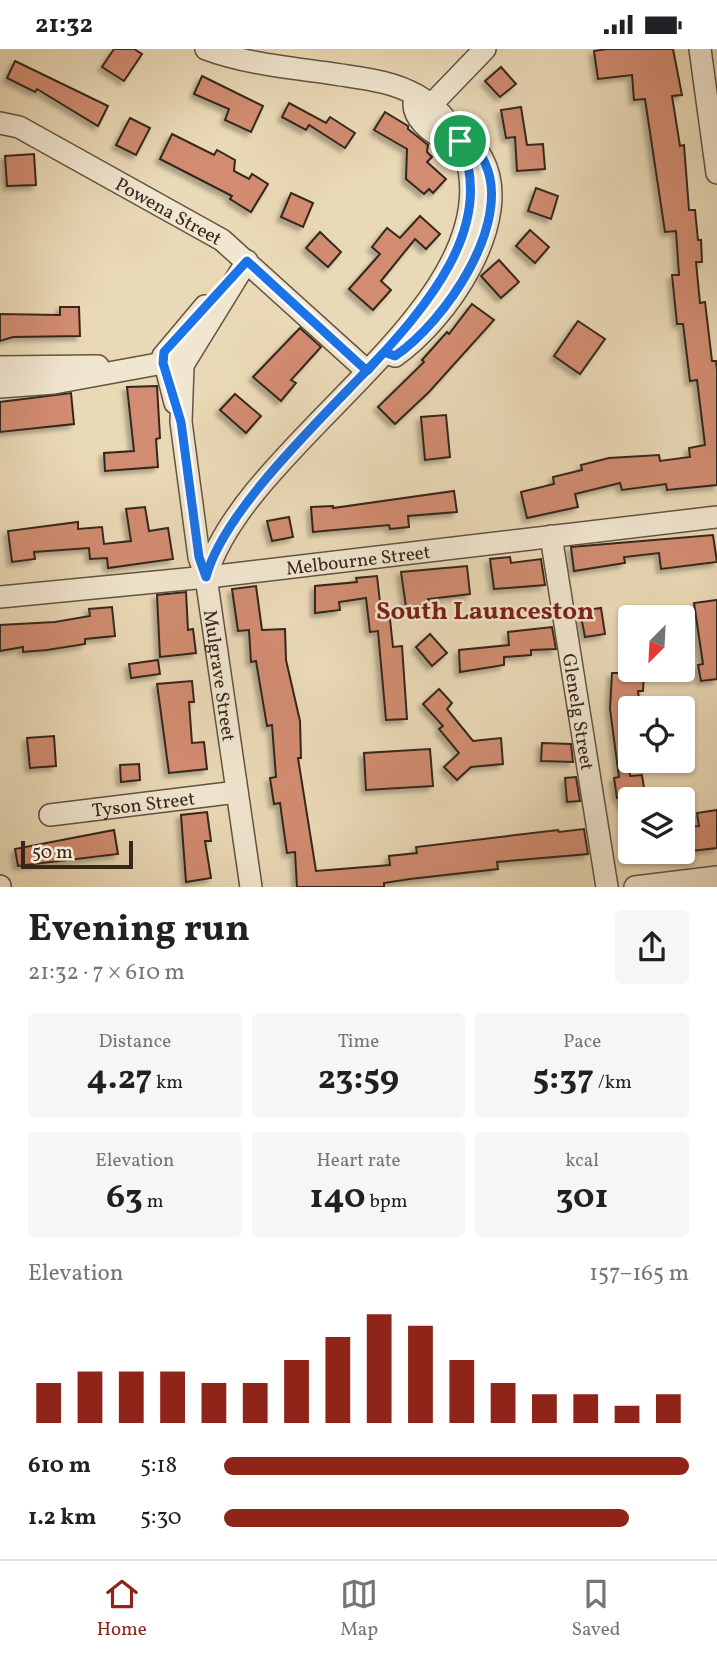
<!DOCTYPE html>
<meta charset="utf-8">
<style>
:root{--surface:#fff;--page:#f6f6f6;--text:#202124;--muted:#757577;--line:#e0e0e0;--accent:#8f2418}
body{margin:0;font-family:Vollkorn,serif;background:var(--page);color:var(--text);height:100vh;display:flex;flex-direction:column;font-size:26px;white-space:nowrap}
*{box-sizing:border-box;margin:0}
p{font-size:23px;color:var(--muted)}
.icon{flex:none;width:38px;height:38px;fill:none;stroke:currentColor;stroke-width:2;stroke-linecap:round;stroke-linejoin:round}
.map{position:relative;height:838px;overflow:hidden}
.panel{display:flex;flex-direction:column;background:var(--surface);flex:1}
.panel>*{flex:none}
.needle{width:46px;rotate:204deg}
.buttons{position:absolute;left:618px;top:556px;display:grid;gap:14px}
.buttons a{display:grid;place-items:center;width:77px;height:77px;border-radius:7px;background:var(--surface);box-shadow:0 2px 5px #0004;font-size:35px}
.scale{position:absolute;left:21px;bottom:18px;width:112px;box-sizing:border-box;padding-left:7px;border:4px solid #35271b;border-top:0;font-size:19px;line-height:24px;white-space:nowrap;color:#35271b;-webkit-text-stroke:5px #f1e6d0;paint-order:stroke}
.pin{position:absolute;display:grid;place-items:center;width:60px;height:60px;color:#fff;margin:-30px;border:4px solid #fff;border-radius:50%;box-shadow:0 2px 7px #0007}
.round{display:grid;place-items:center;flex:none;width:74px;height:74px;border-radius:7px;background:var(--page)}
.headline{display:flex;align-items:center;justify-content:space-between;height:119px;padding:0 28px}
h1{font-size:38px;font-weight:700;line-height:52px}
.stats{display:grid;grid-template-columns:repeat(3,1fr);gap:10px;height:119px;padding:7px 28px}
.stats div{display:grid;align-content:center;border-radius:7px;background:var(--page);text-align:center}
.stats b{font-size:35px;font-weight:700}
.stats small{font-size:19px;font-weight:400}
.stats p{font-size:19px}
.chart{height:196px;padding:14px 28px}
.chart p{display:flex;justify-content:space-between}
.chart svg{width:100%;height:126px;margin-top:7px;stroke:var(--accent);stroke-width:6}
ul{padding:0 28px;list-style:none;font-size:23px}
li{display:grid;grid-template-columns:112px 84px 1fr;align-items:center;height:52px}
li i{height:18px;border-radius:9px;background:var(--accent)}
.status{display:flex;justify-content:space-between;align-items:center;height:49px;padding:0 35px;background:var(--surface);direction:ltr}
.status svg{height:19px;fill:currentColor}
.tabs{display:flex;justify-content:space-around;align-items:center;height:98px;border-top:2px solid var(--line);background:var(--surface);font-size:19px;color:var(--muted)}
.tabs a{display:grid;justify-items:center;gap:4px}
.tabs .active{color:var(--accent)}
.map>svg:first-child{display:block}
</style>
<div class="status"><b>21:32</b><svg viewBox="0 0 49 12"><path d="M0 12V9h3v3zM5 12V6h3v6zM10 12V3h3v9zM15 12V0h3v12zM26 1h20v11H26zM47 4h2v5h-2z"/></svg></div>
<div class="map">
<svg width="717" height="838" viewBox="0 0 717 838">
<defs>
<filter id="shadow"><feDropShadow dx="-4" dy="4" stdDeviation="2" flood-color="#0004"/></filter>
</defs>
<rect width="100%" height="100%" fill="#ead9b6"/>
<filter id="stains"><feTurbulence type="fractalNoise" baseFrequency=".00286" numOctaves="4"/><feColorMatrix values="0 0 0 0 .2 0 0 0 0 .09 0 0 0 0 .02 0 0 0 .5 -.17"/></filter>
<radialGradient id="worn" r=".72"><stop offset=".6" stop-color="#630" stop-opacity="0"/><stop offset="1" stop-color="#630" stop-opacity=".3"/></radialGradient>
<g fill="#d28c71" stroke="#35271b" stroke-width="2" filter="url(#shadow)">
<path d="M 114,0 L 134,0 L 142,5 L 124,32 L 102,18 Z"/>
<path d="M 607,0 L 673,0 L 682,46 L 672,47 L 680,97 L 684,96 L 689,161 L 695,161 L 698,191 L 701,191 L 702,213 L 696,213 L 700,254 L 705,253 L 712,312 L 716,312 L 717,321 L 717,436 L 667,441 L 666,435 L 622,441 L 620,434 L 575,445 L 578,458 L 527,469 L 521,443 L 554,435 L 553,428 L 582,421 L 581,416 L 609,409 L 659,406 L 660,412 L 690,408 L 689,399 L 705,396 L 697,331 L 690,332 L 683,275 L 677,275 L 672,226 L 679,226 L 676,182 L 665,183 L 645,50 L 634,51 L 632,26 L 598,30 L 594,2 Z"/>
<path d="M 15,12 L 108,57 L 98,77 L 37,40 L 35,43 L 7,29 Z"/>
<path d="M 501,18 L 516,35 L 500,48 L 485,32 Z"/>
<path d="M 202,27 L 263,57 L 251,83 L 225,71 L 229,60 L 194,45 Z"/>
<path d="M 289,54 L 326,74 L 330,68 L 355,84 L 345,99 L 309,76 L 306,81 L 282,68 Z"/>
<path d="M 521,58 L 527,96 L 543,95 L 545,120 L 517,122 L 515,88 L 506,89 L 501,61 Z"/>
<path d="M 385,63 L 408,77 L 408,80 L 428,96 L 427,103 L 432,108 L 427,113 L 446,130 L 433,144 L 429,140 L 424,145 L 406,130 L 407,100 L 374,81 Z"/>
<path d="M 130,69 L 150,79 L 136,106 L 116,96 Z"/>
<path d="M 172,85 L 214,106 L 217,101 L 235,111 L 234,122 L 249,130 L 252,125 L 268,135 L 251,163 L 230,150 L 232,147 L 160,110 Z"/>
<path d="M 34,105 L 36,136 L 7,137 L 5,107 Z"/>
<path d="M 536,139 L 558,147 L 551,170 L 528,162 Z"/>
<path d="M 291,144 L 313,154 L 303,178 L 281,168 Z"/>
<path d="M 420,167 L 440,185 L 426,200 L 415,190 L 381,232 L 391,241 L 373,261 L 349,240 L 380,205 L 372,198 L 387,179 L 400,189 Z"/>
<path d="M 530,181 L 549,198 L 535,214 L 516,197 Z"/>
<path d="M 320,183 L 341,203 L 328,218 L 306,199 Z"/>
<path d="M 499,211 L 519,233 L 501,249 L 481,227 Z"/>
<path d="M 472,255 L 494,271 L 429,343 L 395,375 L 378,358 L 424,313 L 422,311 L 447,283 L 449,285 Z"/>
<path d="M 60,258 L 79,258 L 80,287 L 13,288 L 0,292 L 0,265 L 60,266 Z"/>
<path d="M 578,272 L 605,290 L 580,325 L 554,307 Z"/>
<path d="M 300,279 L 321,298 L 291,331 L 296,334 L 281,352 L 253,328 Z"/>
<path d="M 157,337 L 160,389 L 156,390 L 158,418 L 105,422 L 104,404 L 134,402 L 127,338 Z"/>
<path d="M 71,344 L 74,375 L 0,383 L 0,353 Z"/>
<path d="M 235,345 L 261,367 L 246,384 L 220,361 Z"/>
<path d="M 446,366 L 450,408 L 425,411 L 421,368 Z"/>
<path d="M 454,442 L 457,463 L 408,467 L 409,478 L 390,480 L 389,476 L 313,483 L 311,458 L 333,457 L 333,459 Z"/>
<path d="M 145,458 L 149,482 L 168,479 L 173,510 L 108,519 L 107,509 L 90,510 L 89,499 L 34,503 L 35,510 L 12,513 L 8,482 L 78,473 L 78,480 L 102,478 L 104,495 L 131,492 L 126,460 Z"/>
<path d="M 289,468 L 293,488 L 272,492 L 267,472 Z"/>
<path d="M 713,486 L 717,513 L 661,520 L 659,504 L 624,508 L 625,514 L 574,522 L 571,498 Z"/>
<path d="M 510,508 L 511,514 L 541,510 L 545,536 L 494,540 L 490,510 Z"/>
<path d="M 467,517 L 470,545 L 428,550 L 429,555 L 406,558 L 401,523 Z"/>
<path d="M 377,527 L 381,562 L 389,561 L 393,598 L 402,597 L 407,670 L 386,671 L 378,582 L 370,583 L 366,549 L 339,553 L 340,561 L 315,564 L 315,537 L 357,533 L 356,529 Z"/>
<path d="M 256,537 L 262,581 L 285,580 L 286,611 L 300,672 L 301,709 L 298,709 L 316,822 L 390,816 L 389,807 L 417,804 L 416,798 L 558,781 L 559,783 L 584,780 L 588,805 L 497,813 L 498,820 L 410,830 L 384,834 L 384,838 L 297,838 L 295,803 L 287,804 L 280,754 L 274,755 L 270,729 L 276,728 L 272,676 L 267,677 L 256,612 L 251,613 L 249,581 L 238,582 L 232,540 Z"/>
<path d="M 186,543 L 188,581 L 193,580 L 196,604 L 160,608 L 157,546 Z"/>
<path d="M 717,551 L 717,630 L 701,632 L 698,616 L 703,615 L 694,554 Z"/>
<path d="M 112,558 L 115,587 L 85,590 L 85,595 L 47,601 L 23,603 L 23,598 L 0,602 L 0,576 L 55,573 L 90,567 L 89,560 Z"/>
<path d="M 601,559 L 605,585 L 585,588 L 580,562 Z"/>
<path d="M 552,578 L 556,600 L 531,601 L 531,606 L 504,608 L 504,616 L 460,623 L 459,601 L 509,596 L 508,583 Z"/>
<path d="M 430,585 L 447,604 L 432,617 L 416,598 Z"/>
<path d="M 158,611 L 160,625 L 131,629 L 129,615 Z"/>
<path d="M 612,624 L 644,624 L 643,642 L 638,642 L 640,660 L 630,660 L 630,727 L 642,726 L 645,745 L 630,747 L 630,756 L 621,756 L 621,748 L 617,749 L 614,729 L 619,728 L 610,660 Z"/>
<path d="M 192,632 L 194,653 L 189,653 L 192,694 L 204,693 L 207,720 L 169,724 L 157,635 Z"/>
<path d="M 439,640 L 452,654 L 447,660 L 473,692 L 501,689 L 503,715 L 471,718 L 457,731 L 444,718 L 459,704 L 439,680 L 443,677 L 423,655 Z"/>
<path d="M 54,687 L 56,717 L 30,719 L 27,689 Z"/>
<path d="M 542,694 L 571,695 L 573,713 L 541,712 Z"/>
<path d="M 430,700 L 433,737 L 366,741 L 364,704 Z"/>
<path d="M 139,715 L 140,731 L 121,733 L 120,716 Z"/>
<path d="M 576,728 L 580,752 L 567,753 L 565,729 Z"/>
<path d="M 717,761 L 717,799 L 682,803 L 682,778 L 699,777 L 697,764 Z"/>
<path d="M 207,763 L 211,792 L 205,792 L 211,829 L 186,833 L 181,766 Z"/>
<path d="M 114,781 L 118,805 L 18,817 L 15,800 Z"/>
</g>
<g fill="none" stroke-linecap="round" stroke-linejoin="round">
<g stroke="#625442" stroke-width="24">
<g id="minor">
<path d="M 700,0 L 717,124"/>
<path d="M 431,56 L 485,0"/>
<path id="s1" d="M 0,74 L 19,78 L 222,191 L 367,322"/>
<path id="s2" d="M 247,212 L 183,316 L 181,373 L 199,508 L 206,528 L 251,838"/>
<path d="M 386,304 L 395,307 C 446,272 516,171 482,109 C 477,101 474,93 466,89 L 450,93 C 433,85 407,68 416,46"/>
<path d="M 0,318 L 98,317"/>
<path d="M 0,338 L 54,334 L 163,314"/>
<path d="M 175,354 L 163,307 L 205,257"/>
<path id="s3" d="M 551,487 L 607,838"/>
<path d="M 206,528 C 244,393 510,257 466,108 C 458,83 441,60 418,47 C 394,33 368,30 341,26 C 296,19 249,16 206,0"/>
<path id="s4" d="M 0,548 L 217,527 L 717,468"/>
<path id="s5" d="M 50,766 L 237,743"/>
<path d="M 0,837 L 0,838"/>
<path d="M 635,838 L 717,828"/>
</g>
</g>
<use href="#minor" stroke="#f1e6d0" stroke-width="21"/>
</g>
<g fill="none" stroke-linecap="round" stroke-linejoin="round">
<g stroke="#fff" stroke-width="14">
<path id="route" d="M 460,92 C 499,179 422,262 367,322 L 247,212 L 164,303 L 163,314 L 181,373 L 199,508 L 206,528 C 225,457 333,359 384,303 L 395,307 C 445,273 513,174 485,114 C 480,104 475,93 466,89 L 460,92"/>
</g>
<use href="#route" stroke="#1a73e8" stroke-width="9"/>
</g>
<g text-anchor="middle" stroke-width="5" stroke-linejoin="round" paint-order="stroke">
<g font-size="19" fill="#35271b" stroke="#f1e6d0">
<text dy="7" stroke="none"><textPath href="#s1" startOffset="191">Powena Street</textPath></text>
<text dy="7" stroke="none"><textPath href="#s4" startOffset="360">Melbourne Street</textPath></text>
<text dy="7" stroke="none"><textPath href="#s2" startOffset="436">Mulgrave Street</textPath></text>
<text dy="7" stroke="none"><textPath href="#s3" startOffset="178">Glenelg Street</textPath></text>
<text dy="7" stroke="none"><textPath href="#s5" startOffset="94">Tyson Street</textPath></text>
</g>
<g font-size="26" font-weight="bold" fill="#7a1f14" stroke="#f1e6d0">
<text x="485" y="570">South Launceston</text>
</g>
</g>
<rect width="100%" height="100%" filter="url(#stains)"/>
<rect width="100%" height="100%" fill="url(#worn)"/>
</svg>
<div class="buttons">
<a><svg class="needle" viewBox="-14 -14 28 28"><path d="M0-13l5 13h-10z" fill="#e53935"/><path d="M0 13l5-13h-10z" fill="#757577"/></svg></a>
<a><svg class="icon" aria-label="locate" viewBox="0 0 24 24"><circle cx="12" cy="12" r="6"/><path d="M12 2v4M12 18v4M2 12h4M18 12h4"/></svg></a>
<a><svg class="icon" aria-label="layers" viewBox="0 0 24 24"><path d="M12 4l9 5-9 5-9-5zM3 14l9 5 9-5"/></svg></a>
</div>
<div class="scale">50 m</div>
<div class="pin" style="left:460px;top:92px;background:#1e9e55"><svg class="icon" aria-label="arrive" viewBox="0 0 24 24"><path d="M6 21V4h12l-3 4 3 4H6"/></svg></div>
</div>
<section class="panel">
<div class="headline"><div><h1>Evening run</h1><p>21:32 · 7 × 610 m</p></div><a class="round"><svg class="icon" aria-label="share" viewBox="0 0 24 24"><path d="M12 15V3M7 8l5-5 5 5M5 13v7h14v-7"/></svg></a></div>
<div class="stats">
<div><p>Distance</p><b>4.27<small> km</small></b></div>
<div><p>Time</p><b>23:59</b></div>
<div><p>Pace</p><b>5:37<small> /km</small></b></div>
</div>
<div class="stats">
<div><p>Elevation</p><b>63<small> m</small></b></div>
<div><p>Heart rate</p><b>140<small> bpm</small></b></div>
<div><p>kcal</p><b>301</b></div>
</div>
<div class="chart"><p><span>Elevation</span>157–165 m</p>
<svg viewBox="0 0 160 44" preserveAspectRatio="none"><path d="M5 44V30M15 44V26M25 44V26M35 44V26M45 44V30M55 44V30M65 44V22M75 44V14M85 44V6M95 44V10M105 44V22M115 44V30M125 44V34M135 44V34M145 44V38M155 44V34"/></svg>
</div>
<ul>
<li><b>610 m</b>5:18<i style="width:100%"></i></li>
<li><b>1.2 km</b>5:30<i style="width:87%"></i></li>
</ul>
</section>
<nav class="tabs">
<a class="active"><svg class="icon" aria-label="home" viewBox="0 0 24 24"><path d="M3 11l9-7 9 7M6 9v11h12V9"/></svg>Home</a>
<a><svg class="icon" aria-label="map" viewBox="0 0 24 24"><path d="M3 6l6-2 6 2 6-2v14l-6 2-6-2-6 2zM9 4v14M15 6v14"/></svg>Map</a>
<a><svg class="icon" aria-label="saved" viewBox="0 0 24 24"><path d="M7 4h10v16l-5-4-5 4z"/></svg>Saved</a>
</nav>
